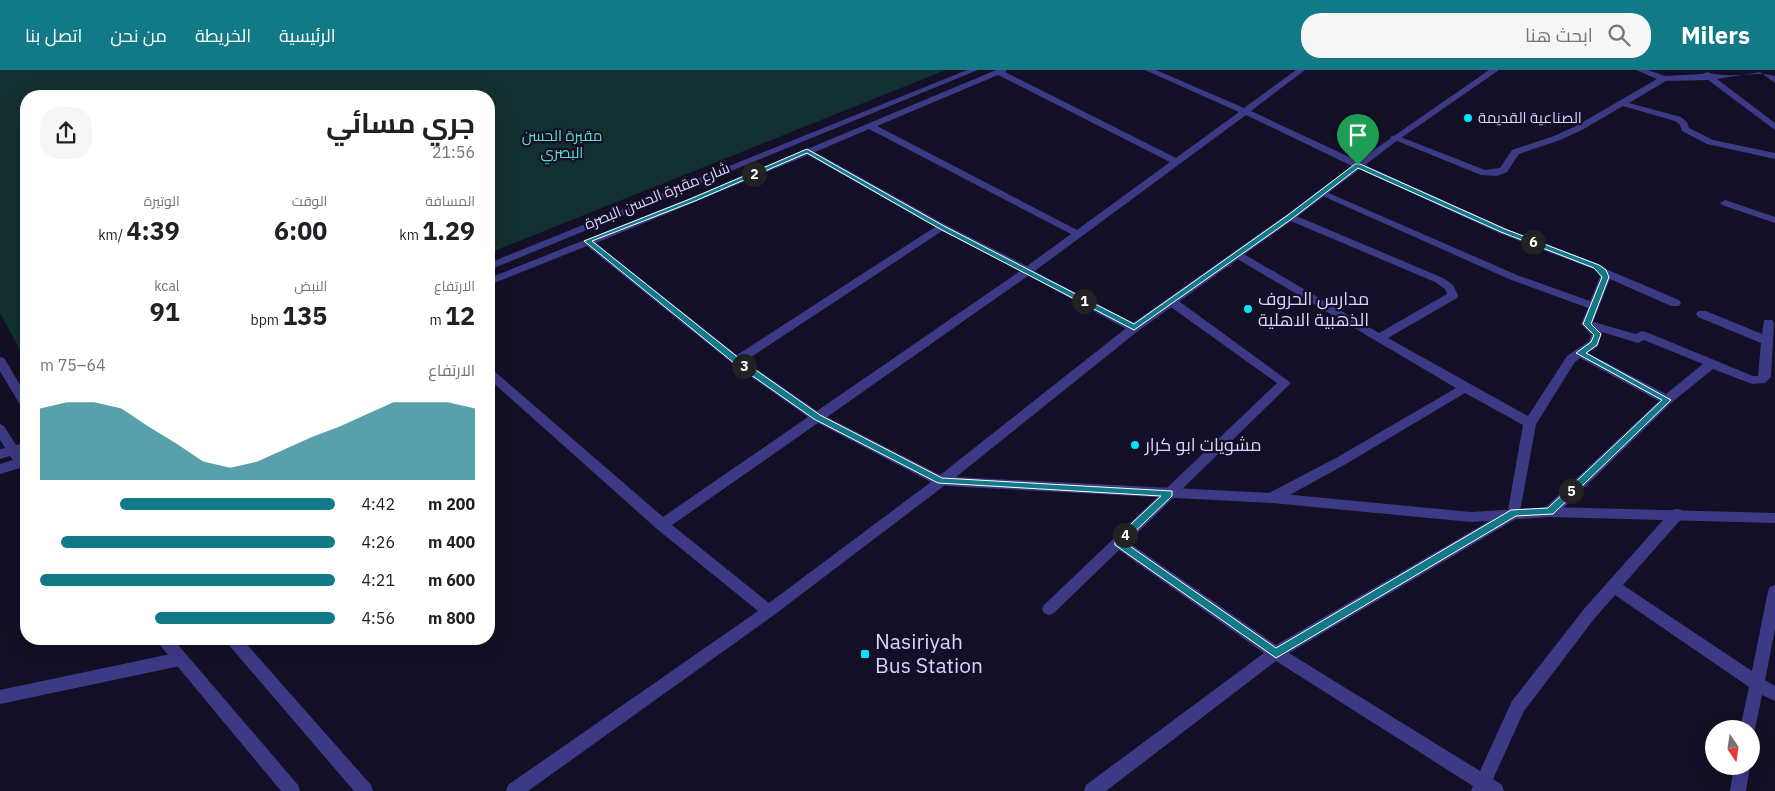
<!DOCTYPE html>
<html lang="ar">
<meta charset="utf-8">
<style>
:root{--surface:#fff;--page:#f6f6f6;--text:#202124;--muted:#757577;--accent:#127987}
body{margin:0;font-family:"IBM Plex Sans",Cairo,sans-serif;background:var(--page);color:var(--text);direction:rtl;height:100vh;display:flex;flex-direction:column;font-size:19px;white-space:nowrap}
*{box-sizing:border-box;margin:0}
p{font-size:16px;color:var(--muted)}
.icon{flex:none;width:28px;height:28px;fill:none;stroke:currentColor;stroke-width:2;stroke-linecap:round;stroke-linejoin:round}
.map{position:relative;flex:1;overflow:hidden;direction:ltr}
.details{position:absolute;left:20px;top:20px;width:475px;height:555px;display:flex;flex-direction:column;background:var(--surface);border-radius:20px;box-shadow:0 5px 20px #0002;direction:rtl}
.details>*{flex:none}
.needle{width:32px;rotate:167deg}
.tools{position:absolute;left:1705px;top:650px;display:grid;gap:10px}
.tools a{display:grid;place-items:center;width:55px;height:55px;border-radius:50%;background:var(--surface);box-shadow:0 5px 20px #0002;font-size:25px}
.pin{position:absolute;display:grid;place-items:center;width:42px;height:42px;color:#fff;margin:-51px -21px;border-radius:50% 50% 50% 0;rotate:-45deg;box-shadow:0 0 5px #0007}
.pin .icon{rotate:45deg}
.km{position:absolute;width:25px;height:25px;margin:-12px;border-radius:50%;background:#222;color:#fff;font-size:14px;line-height:25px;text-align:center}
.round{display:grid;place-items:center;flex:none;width:52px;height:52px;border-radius:20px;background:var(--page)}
.summary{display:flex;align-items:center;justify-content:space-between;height:85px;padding:0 20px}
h1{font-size:28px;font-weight:700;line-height:38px}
.stats{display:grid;grid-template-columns:repeat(3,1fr);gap:8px;height:85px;padding:5px 20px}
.stats div{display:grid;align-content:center}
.stats b{font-size:25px;font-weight:700}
.stats small{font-size:14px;font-weight:400}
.stats p{font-size:14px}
.chart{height:140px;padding:10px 20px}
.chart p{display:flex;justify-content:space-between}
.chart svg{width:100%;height:90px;margin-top:5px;fill:var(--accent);opacity:.7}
ul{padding:0 20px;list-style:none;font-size:16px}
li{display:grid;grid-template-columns:80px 60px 1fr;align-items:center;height:38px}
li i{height:12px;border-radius:6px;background:var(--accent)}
header{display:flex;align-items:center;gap:30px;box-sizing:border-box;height:70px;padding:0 25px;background:var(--accent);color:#fff}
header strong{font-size:24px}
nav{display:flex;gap:28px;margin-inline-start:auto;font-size:18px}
.search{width:350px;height:45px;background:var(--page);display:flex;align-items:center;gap:12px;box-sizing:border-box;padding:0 18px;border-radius:20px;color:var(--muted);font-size:19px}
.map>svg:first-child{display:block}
</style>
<header>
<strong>Milers</strong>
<div class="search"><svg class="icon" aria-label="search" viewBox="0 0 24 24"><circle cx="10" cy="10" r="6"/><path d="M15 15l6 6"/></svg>ابحث هنا</div>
<nav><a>الرئيسية</a><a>الخريطة</a><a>من نحن</a><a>اتصل بنا</a></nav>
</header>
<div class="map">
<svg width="1775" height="721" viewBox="0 0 1775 721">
<rect width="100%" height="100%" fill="#130f26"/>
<path fill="#12302f" d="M 0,0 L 946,0 L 489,183 L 489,26 L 26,26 L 26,291 L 0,243 Z"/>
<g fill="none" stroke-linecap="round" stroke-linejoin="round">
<g fill="#3d3a85" fill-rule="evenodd">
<path d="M 1636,0 L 1648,0 L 1665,6 L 1703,4 L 1707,2 C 1728,10 1755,0 1775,6 L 1775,13 L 1760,2 L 1717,9 L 1775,53 L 1775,60 L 1708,10 L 1666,11 L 1629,33 L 1681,47 L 1687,52 L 1689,58 L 1713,70 L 1775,83 L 1775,89 L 1707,74 L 1682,61 L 1680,55 L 1675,51 L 1623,36 L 1582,60 L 1560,70 L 1519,84 L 1507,102 L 1497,106 L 1481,105 L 1390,68 L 1392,66 L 1398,66 L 1485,100 L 1500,98 L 1512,80 L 1554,66 L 1576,56 L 1657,9 Z"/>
<path d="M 1358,92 L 1507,159 L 1601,195 L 1608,200 L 1679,230 L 1681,233 L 1679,236 L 1671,236 L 1610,209 L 1593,252 L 1636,264 L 1642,261 L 1646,262 L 1753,306 L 1758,306 L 1761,273 L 1698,247 L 1696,244 L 1698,241 L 1706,241 L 1762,264 L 1764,250 L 1772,250 L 1774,253 L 1771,307 L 1765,313 L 1752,314 L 1713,299 L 1671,333 L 1555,446 L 1550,447 L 1545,446 L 1543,442 L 1545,438 L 1659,331 L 1580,288 L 1575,292 L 1536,354 L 1519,447 L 1289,583 L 1480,701 L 1512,631 L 1584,539 L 1672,440 L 1677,439 L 1682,440 L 1684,444 L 1682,448 L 1623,515 L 1752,601 L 1768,521 L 1770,517 L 1775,515 L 1775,559 L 1765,610 L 1775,616 L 1775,631 L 1762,625 L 1754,664 L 1751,665 L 1751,659 L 1740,659 L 1749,617 L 1615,525 L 1594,549 L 1524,641 L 1493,709 L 1502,715 L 1504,721 L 1471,721 L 1473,716 L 1276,591 L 1106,721 L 1084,721 L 1086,715 L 1264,583 L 1119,480 L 1054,543 L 1049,545 L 1044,543 L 1042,539 L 1044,535 L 1277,313 L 1168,235 L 1166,232 L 1168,229 L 1176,229 L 1291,313 L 1128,472 L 1276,575 L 1508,440 L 1523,355 L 1465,323 L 1346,394 L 1277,432 L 1272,433 L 1267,432 L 1265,428 L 1267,424 L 1336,388 L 1456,318 L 1234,187 L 1233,185 L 1234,183 L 1242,183 L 1379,263 L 1447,224 L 1445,219 L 1435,212 L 1286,149 L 1286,145 L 1294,145 L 1443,208 L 1453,215 L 1458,225 L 1457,228 L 1388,268 L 1528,346 L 1567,286 L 1589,271 L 1591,265 L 1581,254 L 1588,238 L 1509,209 L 1316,123 L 1318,121 L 1324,121 L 1517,205 L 1590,231 L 1600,207 L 1599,203 L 1593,199 L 1499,163 L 1355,97 L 1355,93 ZM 1602,262 L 1638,273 L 1644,270 L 1703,294 L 1666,324 L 1588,283 L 1598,276 Z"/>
<path d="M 1725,130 L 1775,147 L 1775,153 L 1722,135 L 1720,133 Z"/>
<path d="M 1028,198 L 1138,255 L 1140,258 L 1134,262 L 1130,261 L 1024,203 L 1023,201 L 1024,199 Z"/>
<path d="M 180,582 L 185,584 L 188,589 L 185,594 L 180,596 L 0,634 L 0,620 Z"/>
<path d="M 1734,696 L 1750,696 L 1746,721 L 1730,721 Z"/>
</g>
<g fill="#3d3a85" fill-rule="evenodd">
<path d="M 967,0 L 978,0 L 489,200 L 489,193 Z"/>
<path d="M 996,0 L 1007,0 L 1005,2 L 1176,88 L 1239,42 L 1145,0 L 1156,0 L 1244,38 L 1296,0 L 1305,0 L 1251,41 L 1358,91 L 1489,0 L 1499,0 L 1398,70 L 1294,149 L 1138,261 L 956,407 L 1272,423 L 1471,442 L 1550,437 L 1775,443 L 1775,453 L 1550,447 L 1471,452 L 1272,433 L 944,416 L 774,545 L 528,721 L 506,721 L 508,715 L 758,541 L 657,459 L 489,309 L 489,299 L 493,300 L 663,447 L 808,347 L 733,294 L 587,176 L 489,215 L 489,208 L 690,128 ZM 998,5 L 1170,92 L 1077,160 L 877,56 ZM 1246,45 L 1352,96 L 1286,145 L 1130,255 L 940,405 L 827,347 L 1032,203 ZM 869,59 L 1071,164 L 1027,196 L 946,155 L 815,82 ZM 808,85 L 935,157 L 737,285 L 596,173 ZM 942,161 L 1020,201 L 817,341 L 745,291 ZM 818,353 L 931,412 L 769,533 L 672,455 Z"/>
<path d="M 0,287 L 4,288 L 26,325 L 26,339 L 22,338 L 0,301 Z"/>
<path d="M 0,354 L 4,356 L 16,375 L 26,372 L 26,382 L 22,383 L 26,386 L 26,401 L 20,398 L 0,404 L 0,394 L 13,390 L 10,386 L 0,389 L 0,379 L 5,378 L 0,370 Z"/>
<path d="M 157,569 L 173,569 L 298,715 L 300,721 L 281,721 L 159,574 Z"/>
<path d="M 226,569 L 242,569 L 371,715 L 373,721 L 354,721 L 228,574 Z"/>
</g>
</g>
<path fill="#127987" stroke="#fff" fill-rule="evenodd" d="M 807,79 L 944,156 L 1134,254 L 1288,145 L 1355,94 L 1360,94 L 1505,159 L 1599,195 L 1606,200 L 1609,207 L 1591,254 L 1601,264 L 1597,275 L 1586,283 L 1671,330 L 1553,444 L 1516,446 L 1276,588 L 1115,475 L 1115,469 L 1161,426 L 938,413 L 814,349 L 734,293 L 584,171 L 690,129 ZM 807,83 L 940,159 L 1134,260 L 1293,148 L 1358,98 L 1501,162 L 1594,198 L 1602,207 L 1583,254 L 1594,265 L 1591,272 L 1576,283 L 1662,330 L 1548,438 L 1511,440 L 1276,578 L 1124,472 L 1172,426 L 1172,421 L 942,408 L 820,345 L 740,289 L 592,171 L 695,131 Z"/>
<g fill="#00e5ff" stroke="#130f26" stroke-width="2">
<circle cx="1468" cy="48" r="5"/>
<circle cx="1248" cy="239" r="5"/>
<circle cx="1135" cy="375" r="5"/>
<rect x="860" y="579" width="10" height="10" rx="2.5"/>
</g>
<g text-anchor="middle" stroke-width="4.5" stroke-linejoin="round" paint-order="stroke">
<g font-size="15" fill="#d9d4ff" stroke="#130f26" text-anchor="start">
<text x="1478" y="53">الصناعية القديمة</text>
</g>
<g font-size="15" fill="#5fe0c0" stroke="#130f26">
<text x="562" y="71">مقبرة الحسن<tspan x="562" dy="17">البصري</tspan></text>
</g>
<g font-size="15" fill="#d9d4ff" stroke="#130f26">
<text transform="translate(657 126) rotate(-22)" y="5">شارع مقبرة الحسن البصرة</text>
</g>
<g font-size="18" fill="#d9d4ff" stroke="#130f26" text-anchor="start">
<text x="1258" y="235">مدارس الحروف<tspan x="1258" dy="21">الذهبية الاهلية</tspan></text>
<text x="1145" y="381">مشويات ابو كرار</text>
</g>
<g font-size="21" fill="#d9d4ff" stroke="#130f26" text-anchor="start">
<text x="875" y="579">Nasiriyah<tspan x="875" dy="24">Bus Station</tspan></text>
</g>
</g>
</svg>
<div class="tools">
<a><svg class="needle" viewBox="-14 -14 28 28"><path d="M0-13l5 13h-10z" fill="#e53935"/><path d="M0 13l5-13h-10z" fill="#757577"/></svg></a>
</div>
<div class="pin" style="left:1358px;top:95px;background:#1e9e55"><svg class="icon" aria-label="arrive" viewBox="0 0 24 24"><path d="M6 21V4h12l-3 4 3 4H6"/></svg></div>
<b class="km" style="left:1084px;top:231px">1</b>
<b class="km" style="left:754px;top:104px">2</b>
<b class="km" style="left:744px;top:296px">3</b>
<b class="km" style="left:1125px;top:465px">4</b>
<b class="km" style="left:1571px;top:421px">5</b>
<b class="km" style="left:1533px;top:172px">6</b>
<section class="details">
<div class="summary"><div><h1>جري مسائي</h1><p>21:56</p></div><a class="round"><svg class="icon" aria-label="share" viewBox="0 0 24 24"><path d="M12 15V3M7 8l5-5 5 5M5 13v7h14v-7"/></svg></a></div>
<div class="stats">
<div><p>المسافة</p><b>1.29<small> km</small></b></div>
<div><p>الوقت</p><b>6:00</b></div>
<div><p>الوتيرة</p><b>4:39<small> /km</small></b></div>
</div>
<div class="stats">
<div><p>الارتفاع</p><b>12<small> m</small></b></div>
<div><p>النبض</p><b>135<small> bpm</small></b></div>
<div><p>kcal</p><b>91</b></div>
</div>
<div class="chart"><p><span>الارتفاع</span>64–75 m</p>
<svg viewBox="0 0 160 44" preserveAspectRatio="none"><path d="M0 44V9L10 6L20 6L30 9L40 18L50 26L60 35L70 38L80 35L90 29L100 23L110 18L120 12L130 6L140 6L150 6L160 9V44z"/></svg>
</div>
<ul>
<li><b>200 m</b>4:42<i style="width:73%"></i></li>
<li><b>400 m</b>4:26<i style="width:93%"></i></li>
<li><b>600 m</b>4:21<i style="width:100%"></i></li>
<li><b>800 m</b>4:56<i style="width:61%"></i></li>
</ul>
</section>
</div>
